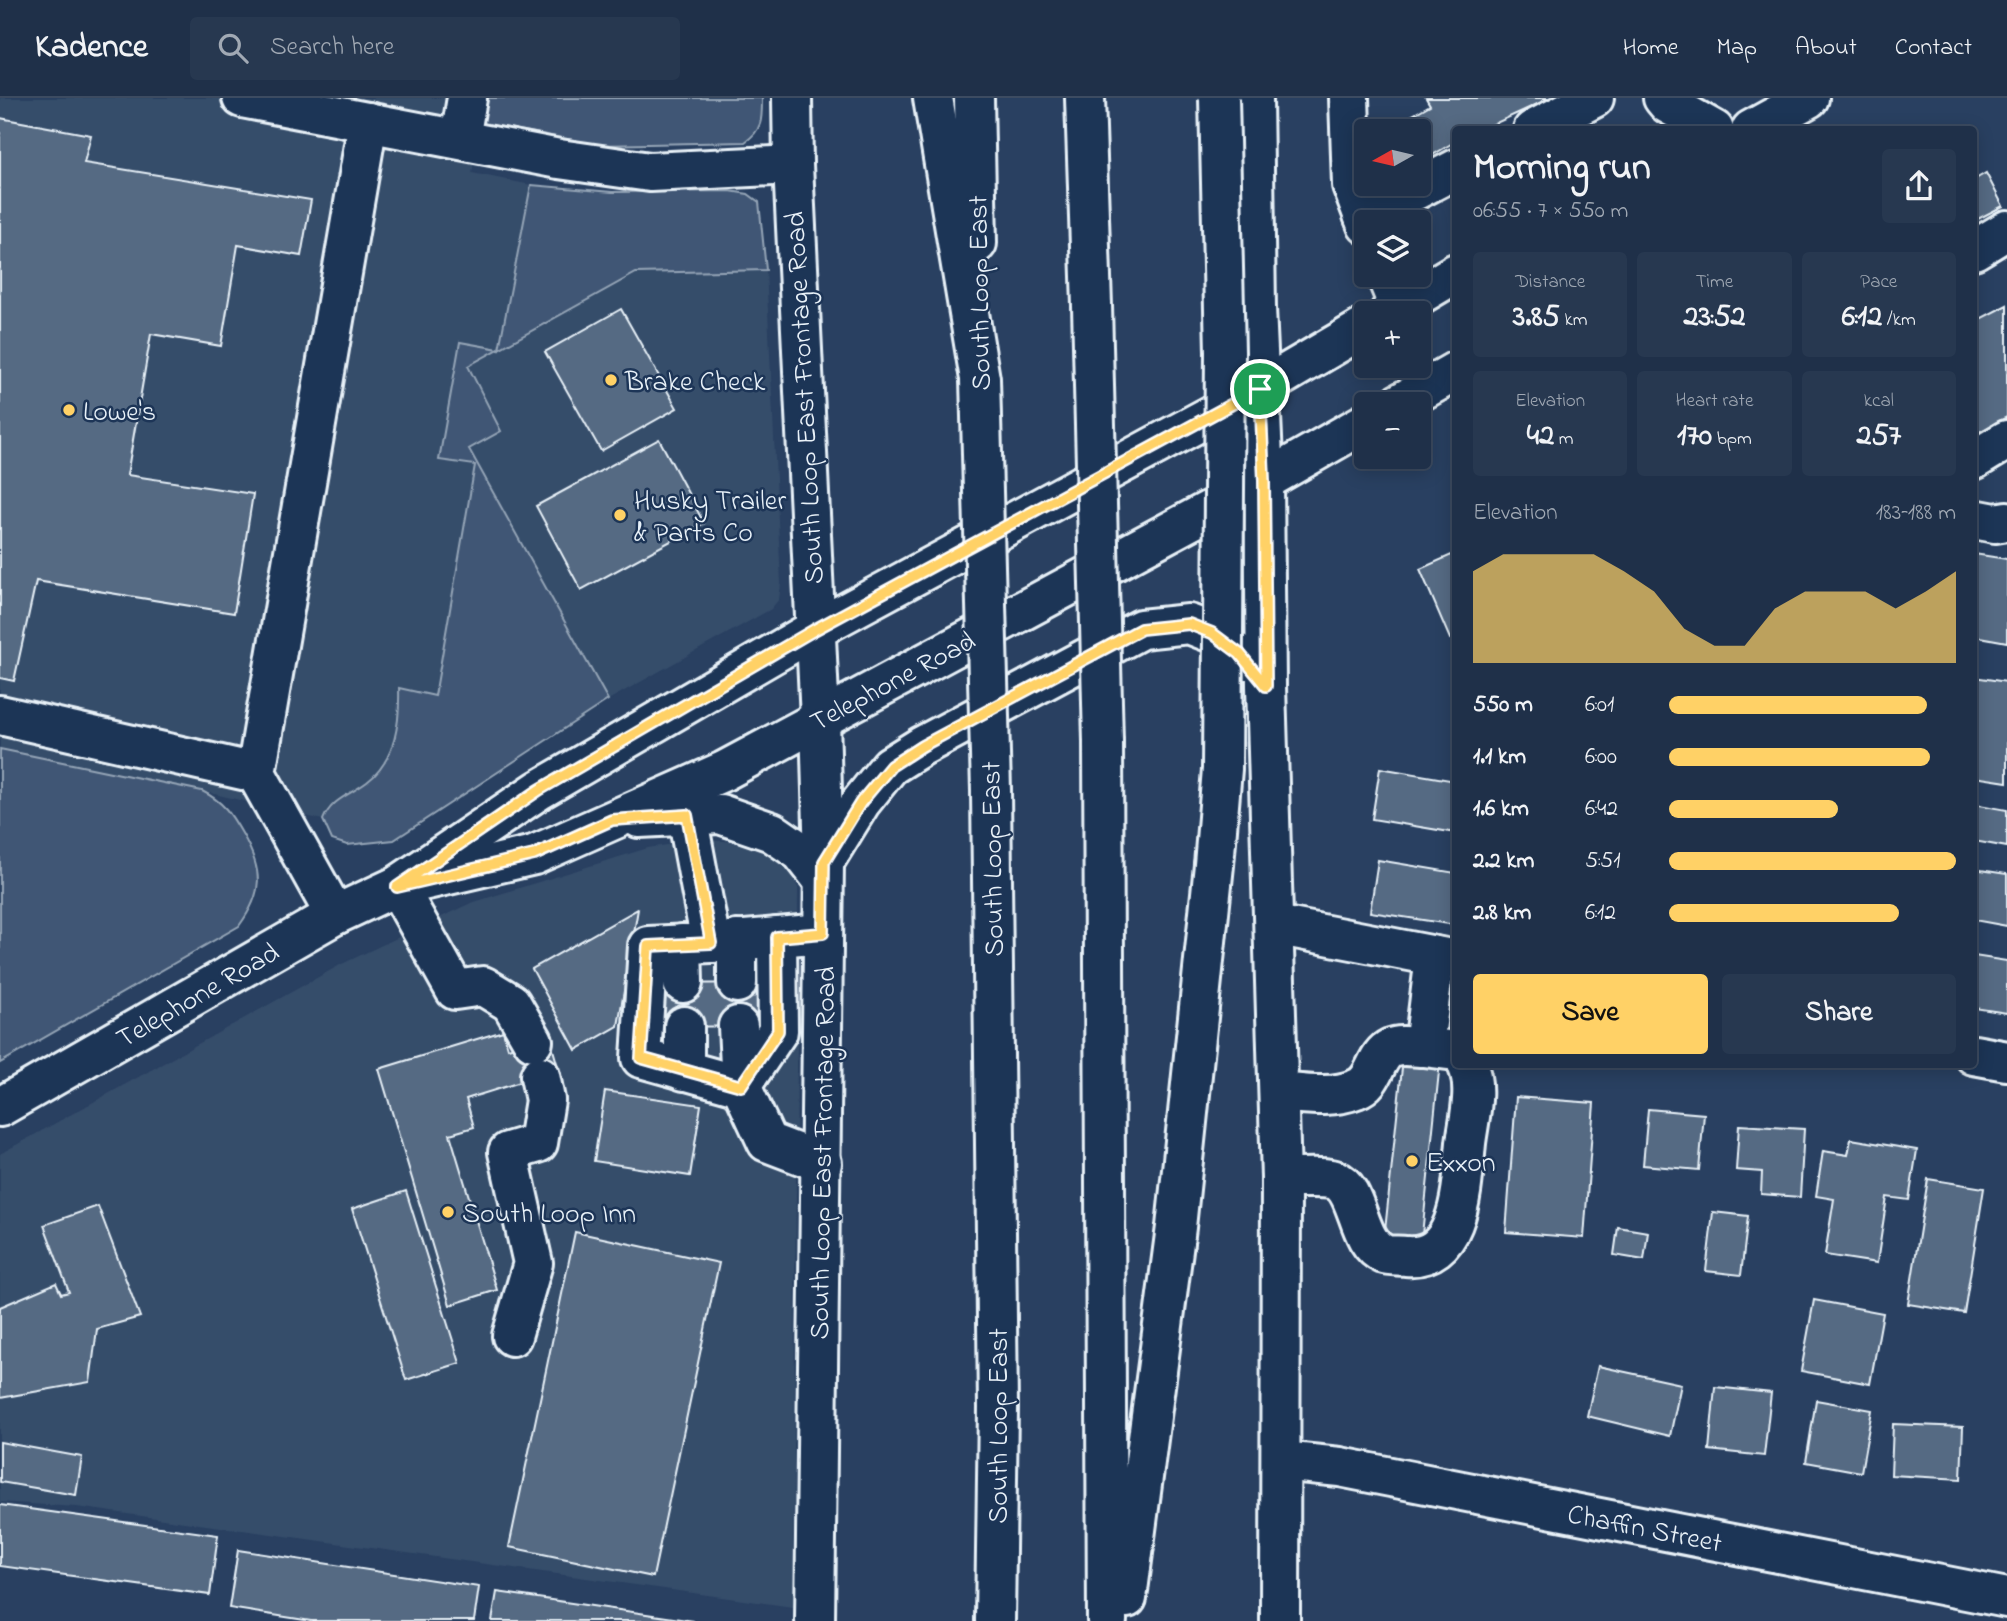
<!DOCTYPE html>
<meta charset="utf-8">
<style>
:root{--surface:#1f3049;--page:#273850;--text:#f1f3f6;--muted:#a1a9b4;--line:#3c4b61;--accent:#ffd166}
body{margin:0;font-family:"Indie Flower",sans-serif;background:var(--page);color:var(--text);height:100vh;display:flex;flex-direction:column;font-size:26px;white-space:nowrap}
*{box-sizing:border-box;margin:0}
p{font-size:23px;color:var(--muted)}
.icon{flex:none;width:38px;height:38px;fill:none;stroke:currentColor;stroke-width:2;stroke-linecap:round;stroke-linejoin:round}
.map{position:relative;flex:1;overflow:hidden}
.side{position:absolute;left:1452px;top:28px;width:525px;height:942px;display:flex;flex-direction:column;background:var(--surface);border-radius:7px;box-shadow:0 4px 18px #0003,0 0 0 2px var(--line)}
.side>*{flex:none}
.needle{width:46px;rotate:262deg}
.controls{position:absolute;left:1354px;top:21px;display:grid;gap:14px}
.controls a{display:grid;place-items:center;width:77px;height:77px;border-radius:7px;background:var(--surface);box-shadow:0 4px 18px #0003,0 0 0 2px var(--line);font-size:35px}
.pin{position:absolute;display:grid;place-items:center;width:60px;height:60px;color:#fff;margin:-30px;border:4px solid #fff;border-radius:50%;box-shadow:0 2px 7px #0007}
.round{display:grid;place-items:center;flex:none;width:74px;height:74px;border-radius:7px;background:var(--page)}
.headline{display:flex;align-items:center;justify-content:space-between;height:119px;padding:0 21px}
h1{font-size:38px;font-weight:700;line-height:52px}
.metrics{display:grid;grid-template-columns:repeat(3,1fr);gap:10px;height:119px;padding:7px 21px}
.metrics div{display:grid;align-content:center;border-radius:7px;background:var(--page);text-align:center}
.metrics b{font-size:30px;font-weight:700}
.metrics small{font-size:19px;font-weight:400}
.metrics p{font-size:19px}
.chart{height:196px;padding:14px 21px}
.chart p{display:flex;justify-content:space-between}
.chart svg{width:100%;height:126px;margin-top:7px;fill:var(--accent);opacity:.7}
.button{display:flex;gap:14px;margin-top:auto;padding:14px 21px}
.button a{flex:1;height:80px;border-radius:7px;background:var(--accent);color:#111;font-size:28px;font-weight:700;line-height:80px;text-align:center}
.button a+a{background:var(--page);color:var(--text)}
ul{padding:0 21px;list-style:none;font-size:23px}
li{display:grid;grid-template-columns:112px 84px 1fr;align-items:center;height:52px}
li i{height:18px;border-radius:9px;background:var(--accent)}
header{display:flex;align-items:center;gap:42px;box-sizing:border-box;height:98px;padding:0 35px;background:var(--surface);border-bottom:2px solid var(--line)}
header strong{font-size:33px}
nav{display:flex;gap:38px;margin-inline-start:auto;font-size:24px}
.search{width:490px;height:63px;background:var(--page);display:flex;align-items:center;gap:18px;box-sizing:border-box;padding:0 24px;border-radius:7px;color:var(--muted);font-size:26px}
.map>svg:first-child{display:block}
</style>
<header>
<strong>Kadence</strong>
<div class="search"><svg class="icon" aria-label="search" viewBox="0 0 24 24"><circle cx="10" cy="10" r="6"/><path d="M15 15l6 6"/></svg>Search here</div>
<nav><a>Home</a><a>Map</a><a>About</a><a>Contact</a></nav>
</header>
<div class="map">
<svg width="2007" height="1523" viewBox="0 0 2007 1523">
<rect width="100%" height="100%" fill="#294061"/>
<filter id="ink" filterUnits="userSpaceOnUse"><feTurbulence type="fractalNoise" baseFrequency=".0143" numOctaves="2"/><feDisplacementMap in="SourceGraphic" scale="14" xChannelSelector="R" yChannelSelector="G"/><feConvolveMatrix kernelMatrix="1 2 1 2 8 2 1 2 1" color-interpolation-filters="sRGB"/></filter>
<g filter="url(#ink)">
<g fill="#364d6b">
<path d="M 0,0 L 486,0 L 472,75 L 531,87 L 499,251 L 636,175 L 766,172 L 781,486 L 779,501 L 771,511 L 608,602 L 469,351 L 467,268 L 460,244 L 439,362 L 475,367 L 435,598 L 399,590 L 400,617 L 394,645 L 382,667 L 368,683 L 328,710 L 323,722 L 202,693 L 0,651 Z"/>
<path d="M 699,742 L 746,744 L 771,753 L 790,769 L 798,790 L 793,1509 L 77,1409 L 0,1404 L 0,1056 L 342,866 L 471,805 L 648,750 Z"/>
</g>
<g fill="#415774" stroke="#94a4b6" stroke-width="2">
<path d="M 486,0 L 762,0 C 762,20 763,32 745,44 L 600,47 L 481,25 Z"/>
<path d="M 531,87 L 612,94 L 730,93 L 748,96 L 759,104 L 766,172 L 636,175 L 468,268 L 501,333 L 469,351 L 608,602 L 394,742 L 347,747 L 332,742 L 323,722 C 331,701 350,697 367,684 C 396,662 400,624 399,590 L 435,598 L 475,367 L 439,362 L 460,244 L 499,251 Z"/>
<path d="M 0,651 L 202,693 C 224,704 231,716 243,737 C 263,773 264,794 239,828 L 0,965 Z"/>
</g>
<g fill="#556a83" stroke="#e8f1f8" stroke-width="2">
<path d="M 1426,0 L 1564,0 L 1548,8 L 1544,3 L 1481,32 L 1456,32 L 1456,43 L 1419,65 L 1419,33 L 1400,33 L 1397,26 L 1430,7 Z"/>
<path d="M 0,20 L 91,37 L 84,65 L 311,102 L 301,158 L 238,147 L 221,248 L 151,236 L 127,377 L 253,396 L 234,515 L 36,483 L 14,583 L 0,580 Z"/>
<path d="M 1986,75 L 2003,108 L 1974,123 L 1974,82 Z"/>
<path d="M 2007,207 L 2007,319 L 1974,337 L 1974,224 Z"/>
<path d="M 621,211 L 677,310 L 601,353 L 545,254 Z"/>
<path d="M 659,341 L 704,425 L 581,492 L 536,408 Z"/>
<path d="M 1456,455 L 1456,538 L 1450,541 L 1420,471 Z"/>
<path d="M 1974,456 L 2007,461 L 2007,544 L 1974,538 Z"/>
<path d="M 1974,579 L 2007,584 L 2007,684 L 1974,679 Z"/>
<path d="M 1380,670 L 1456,683 L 1456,735 L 1372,721 Z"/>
<path d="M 1974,706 L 2007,712 L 2007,749 L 1974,743 Z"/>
<path d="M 1378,762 L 1456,775 L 1456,827 L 1370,814 Z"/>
<path d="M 1974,771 L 2007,776 L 2007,828 L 1974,822 Z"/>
<path d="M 638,811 L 618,928 L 576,952 L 532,871 Z"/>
<path d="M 1974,858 L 2007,863 L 2007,915 L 1974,910 Z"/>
<path d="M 766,885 L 767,928 L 655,929 L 655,886 Z"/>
<path d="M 503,933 L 508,950 L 549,938 L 559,972 L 466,1001 L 474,1029 L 450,1036 L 497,1192 L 450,1207 L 379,971 Z"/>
<path d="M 1403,960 L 1440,964 L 1420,1156 L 1383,1152 Z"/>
<path d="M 605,993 L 701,1007 L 690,1078 L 594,1063 Z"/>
<path d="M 1516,999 L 1594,1005 L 1584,1140 L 1506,1134 Z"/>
<path d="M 1648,1011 L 1704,1016 L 1699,1072 L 1643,1067 Z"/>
<path d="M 1739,1027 L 1804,1031 L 1800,1099 L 1761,1096 L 1762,1074 L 1736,1072 Z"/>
<path d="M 1851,1041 L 1917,1052 L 1909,1102 L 1887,1099 L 1877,1165 L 1825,1157 L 1834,1101 L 1816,1098 L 1823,1053 L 1848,1057 Z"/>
<path d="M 1928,1081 L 1984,1090 L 1964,1215 L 1908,1206 Z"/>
<path d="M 406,1093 L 460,1265 L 406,1282 L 352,1111 Z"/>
<path d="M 98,1108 L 140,1219 L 97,1231 L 90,1284 L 0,1300 L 0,1209 L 56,1185 L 61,1196 L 69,1194 L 44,1127 Z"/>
<path d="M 1713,1114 L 1748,1118 L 1741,1177 L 1706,1173 Z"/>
<path d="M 1618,1129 L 1648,1134 L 1644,1162 L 1614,1157 Z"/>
<path d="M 575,1134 L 719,1165 L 653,1479 L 509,1449 Z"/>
<path d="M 1814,1202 L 1883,1215 L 1870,1286 L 1801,1273 Z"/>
<path d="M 1598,1268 L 1681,1286 L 1670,1338 L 1587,1318 Z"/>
<path d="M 1715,1289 L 1771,1295 L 1764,1358 L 1709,1352 Z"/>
<path d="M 1816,1302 L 1872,1312 L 1861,1374 L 1806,1364 Z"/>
<path d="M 1893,1326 L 1963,1329 L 1961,1381 L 1891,1377 Z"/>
<path d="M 0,1344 L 82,1359 L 76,1397 L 0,1384 Z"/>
<path d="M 0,1407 L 218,1437 L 210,1497 L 0,1468 Z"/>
<path d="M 238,1452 L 479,1489 L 474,1523 L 311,1523 L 229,1510 Z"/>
<path d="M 497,1494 L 694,1523 L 492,1523 Z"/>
</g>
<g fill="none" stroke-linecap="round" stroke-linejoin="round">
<g stroke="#e8f1f8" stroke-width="44">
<g id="minor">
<path d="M 242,0 L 559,61 L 650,74 L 793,67"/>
<path d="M 1349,0 L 1352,87 L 1367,127"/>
<path d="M 1663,0 L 1668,6 L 1714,32"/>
<path d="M 1533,32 L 1594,0"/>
<path d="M 460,41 L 467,0"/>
<path d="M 1364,119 L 1456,71"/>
<path d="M 1974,152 L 2007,132"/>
<path d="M 1386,177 L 1399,209"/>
<path d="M 1974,362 L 2007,342"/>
<path d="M 1974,421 L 1995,425 L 2007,423"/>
<path d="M 0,617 L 256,675"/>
<path d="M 687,717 L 711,845 L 823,835"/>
<path d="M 397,788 L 455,892 L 483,888 L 511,905 L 533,943"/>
<path d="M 335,817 L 256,675 L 368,24"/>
<path d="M 1275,827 L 1456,862"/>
<path d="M 737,842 L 737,885"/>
<path d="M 711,845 L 648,848 L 641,960 L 741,988 L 767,1044 L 822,1065"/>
<path d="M 682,846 L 683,885"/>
<path d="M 1435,858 L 1424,949 L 1448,952"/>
<path d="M 684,928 L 684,973"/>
<path d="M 738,928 L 741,988"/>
<path d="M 1974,957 L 2007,963"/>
<path d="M 741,988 L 778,933 L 777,839"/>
<path d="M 1279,994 C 1304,996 1332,1001 1356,991 C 1376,984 1374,958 1391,950 C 1401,946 1414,949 1424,949"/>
<path d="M 1281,1080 C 1295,1081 1323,1078 1335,1082 C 1360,1091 1356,1145 1384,1156 C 1390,1158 1399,1157 1406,1158 C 1462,1163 1462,1085 1466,1045 C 1469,1020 1478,990 1467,966"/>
<path d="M 512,1238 L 533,1165 L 508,1054 L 538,1045 L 545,1002 L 540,978"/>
<path d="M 1281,1363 L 1340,1369 L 2007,1500"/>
</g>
</g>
<g stroke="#e8f1f8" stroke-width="44">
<g id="major">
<path d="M 792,0 L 793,67 L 820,621 L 824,764 L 815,1523"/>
<path d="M 1253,0 L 1256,210 L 1264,383 L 1266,588 L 1281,1080 L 1280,1523"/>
<path d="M 1751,32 L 1809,0"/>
<path d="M 1389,215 L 1456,175"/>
<path d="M 1398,306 L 1456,273"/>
<path d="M 639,720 L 720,716 L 772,734 L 801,754 L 823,782"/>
<path d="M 824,764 L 861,704 L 890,668 L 922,648 L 1141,531 L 1189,526 L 1212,535 L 1245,562"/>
<path d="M 418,784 L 534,757 L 724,673 L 1264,383 L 1367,324"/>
<path d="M 0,1009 L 335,817 L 397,788 L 539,692 L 814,532 L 1260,291 L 1367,228"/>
</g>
</g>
<g stroke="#e8f1f8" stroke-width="44">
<g id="highway">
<path d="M 933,0 L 980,281"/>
<path d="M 974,0 L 977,145"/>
<path d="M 1085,0 L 1092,208"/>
<path d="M 1103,644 L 1107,1523"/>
<path d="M 991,693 L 998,1310 L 995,1523"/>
<path d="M 1127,1500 L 1176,1129 L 1214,767"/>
</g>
</g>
<use href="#minor" stroke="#1d3557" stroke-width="38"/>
<use href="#major" stroke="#1d3557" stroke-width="38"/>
<use href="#highway" stroke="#1d3557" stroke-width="38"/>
<g stroke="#e8f1f8" stroke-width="44" stroke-linecap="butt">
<g id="highway-bridge">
<path d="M 1092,208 L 1103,644"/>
<path d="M 980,281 L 991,693"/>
<path d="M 1214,767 L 1222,671 L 1225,254 L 1219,0"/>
</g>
</g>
<use href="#highway-bridge" stroke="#1d3557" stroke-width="38"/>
</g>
</g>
<g fill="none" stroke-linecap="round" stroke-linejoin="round" filter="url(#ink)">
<g stroke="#fff" stroke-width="14">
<path id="route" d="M 1260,291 L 1264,383 L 1266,588 L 1240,556 L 1212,535 L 1189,526 L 1141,531 L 922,648 L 891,668 L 861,704 L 824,764 L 823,835 L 777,839 L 778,933 L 741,988 L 641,960 L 648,848 L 711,845 L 687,717 L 612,722 L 534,757 L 397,789 L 539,692 L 814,532 Z"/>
</g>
<use href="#route" stroke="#ffd166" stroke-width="9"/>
</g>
<g fill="#ffd166" stroke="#1d3557" stroke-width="2.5">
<circle cx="611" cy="282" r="7"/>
<circle cx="69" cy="312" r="7"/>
<circle cx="620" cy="417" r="7"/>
<circle cx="1412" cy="1063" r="7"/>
<circle cx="448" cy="1114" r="7"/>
</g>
<g text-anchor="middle" stroke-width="5" stroke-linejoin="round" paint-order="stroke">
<g font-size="28" fill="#e8f1f8" stroke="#1d3557">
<text transform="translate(978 195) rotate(-91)" y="10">South Loop East</text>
<text transform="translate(803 300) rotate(-93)" y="10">South Loop East Frontage Road</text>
<text transform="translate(892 582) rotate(-28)" y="10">Telephone Road</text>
<text transform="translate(991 761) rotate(-91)" y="10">South Loop East</text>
<text transform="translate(197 896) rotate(-30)" y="10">Telephone Road</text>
<text transform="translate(821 1055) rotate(-89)" y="10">South Loop East Frontage Road</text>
<text transform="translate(997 1328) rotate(-90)" y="10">South Loop East</text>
<text transform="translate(1645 1429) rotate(11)" y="10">Chaffin Street</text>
</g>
<g font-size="28" fill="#e8f1f8" stroke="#1d3557" text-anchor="start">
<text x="625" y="292">Brake Check</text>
<text x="83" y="322">Lowe's</text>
<text x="634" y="411">Husky Trailer<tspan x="634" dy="32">&amp; Parts Co</tspan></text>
<text x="1426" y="1073">Exxon</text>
<text x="462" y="1124">South Loop Inn</text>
</g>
</g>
</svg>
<div class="controls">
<a><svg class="needle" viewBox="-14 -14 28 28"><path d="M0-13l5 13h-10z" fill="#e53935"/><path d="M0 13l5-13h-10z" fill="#a1a9b4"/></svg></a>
<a><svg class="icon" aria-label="layers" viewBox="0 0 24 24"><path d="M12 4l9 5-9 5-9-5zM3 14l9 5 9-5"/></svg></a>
<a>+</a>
<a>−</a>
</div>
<div class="pin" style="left:1260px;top:291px;background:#1e9e55"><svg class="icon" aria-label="arrive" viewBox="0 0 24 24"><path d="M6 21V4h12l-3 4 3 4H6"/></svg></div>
<section class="side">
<div class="headline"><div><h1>Morning run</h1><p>06:55 · 7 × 550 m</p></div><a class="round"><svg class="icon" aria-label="share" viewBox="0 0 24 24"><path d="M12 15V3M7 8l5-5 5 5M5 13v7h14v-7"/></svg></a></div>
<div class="metrics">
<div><p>Distance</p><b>3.85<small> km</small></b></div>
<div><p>Time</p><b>23:52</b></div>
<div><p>Pace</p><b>6:12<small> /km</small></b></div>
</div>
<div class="metrics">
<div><p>Elevation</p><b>42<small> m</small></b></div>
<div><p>Heart rate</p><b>170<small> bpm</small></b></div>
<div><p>kcal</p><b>257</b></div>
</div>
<div class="chart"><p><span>Elevation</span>183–188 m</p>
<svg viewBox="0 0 160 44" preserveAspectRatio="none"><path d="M0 44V12L10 6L20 6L30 6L40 6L50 12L60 19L70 32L80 38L90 38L100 25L110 19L120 19L130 19L140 25L150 19L160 12V44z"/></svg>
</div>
<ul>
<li><b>550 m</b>6:01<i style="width:90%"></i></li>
<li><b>1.1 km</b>6:00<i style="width:91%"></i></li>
<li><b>1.6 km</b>6:42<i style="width:59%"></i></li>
<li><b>2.2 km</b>5:51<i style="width:100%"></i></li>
<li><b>2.8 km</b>6:12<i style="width:80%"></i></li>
</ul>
<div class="button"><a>Save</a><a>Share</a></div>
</section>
</div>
